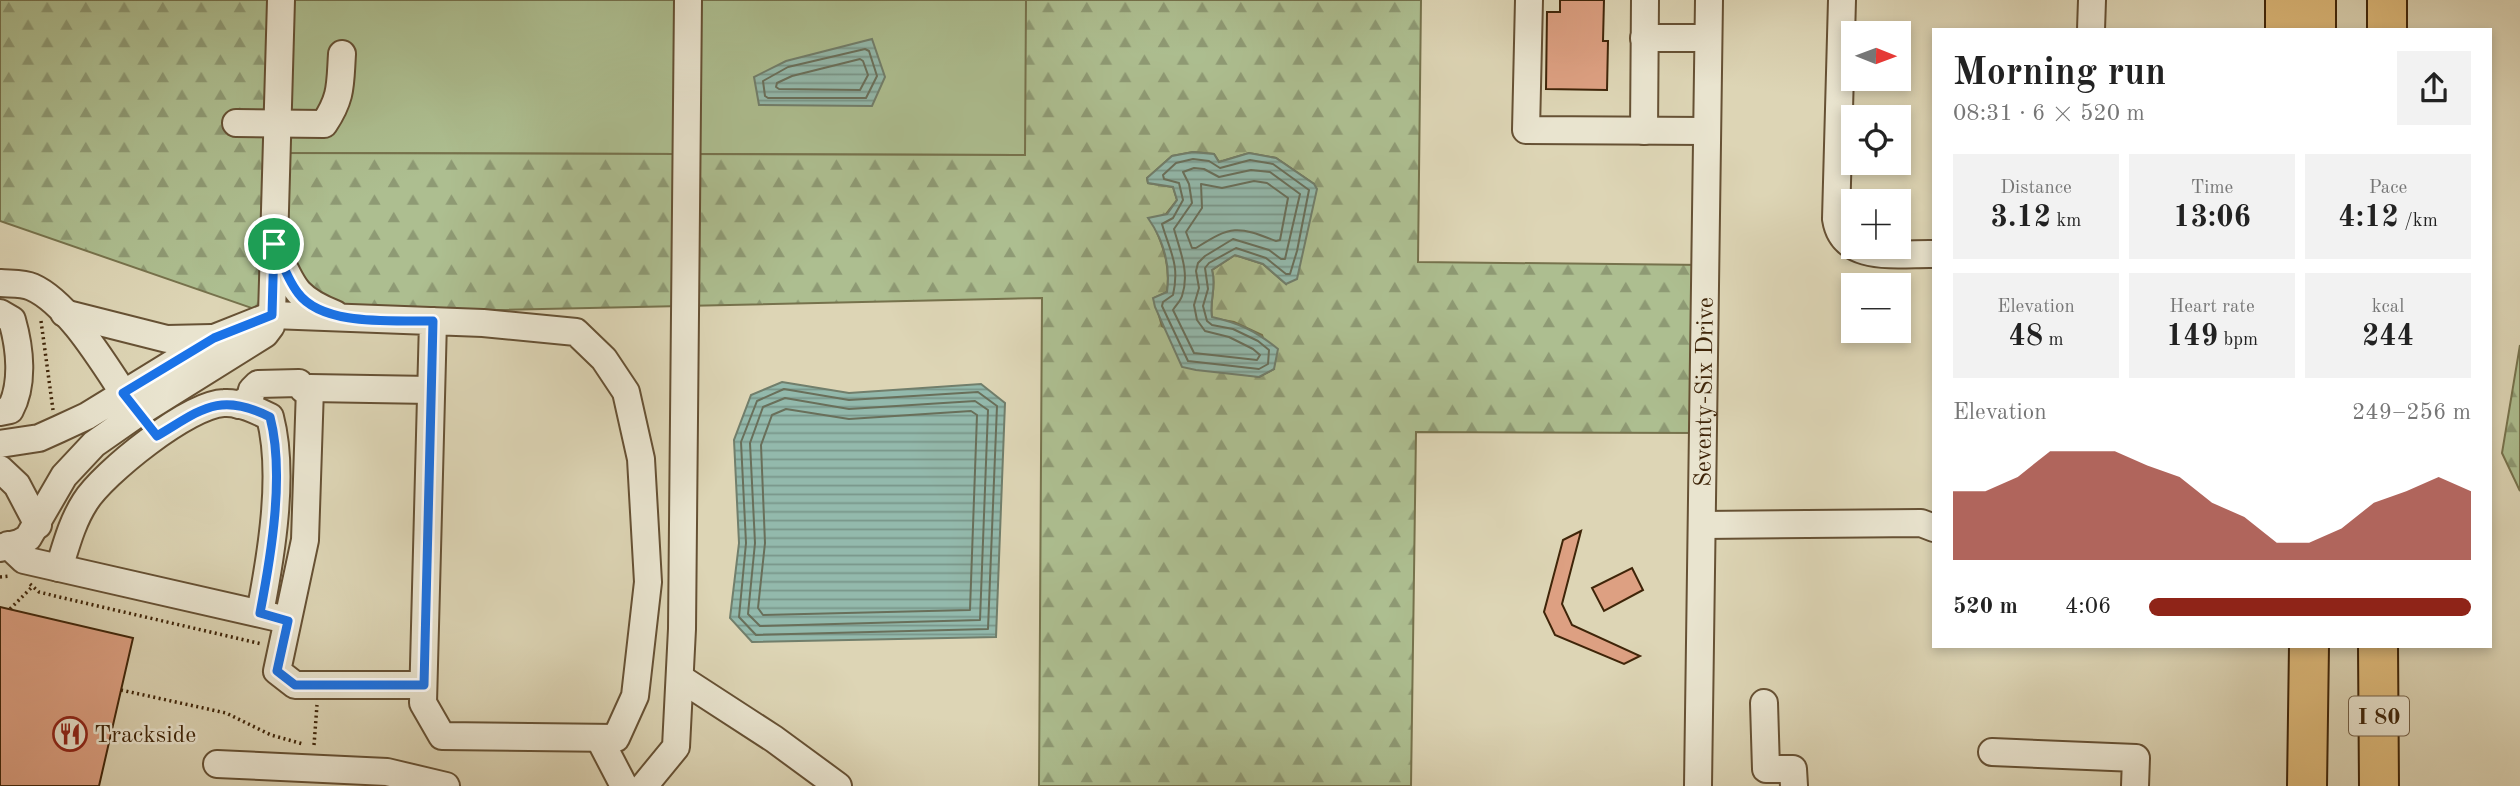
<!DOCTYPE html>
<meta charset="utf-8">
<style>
:root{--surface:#fff;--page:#f2f2f2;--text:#222;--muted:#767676;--accent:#8f2418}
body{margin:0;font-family:"Old Standard TT",serif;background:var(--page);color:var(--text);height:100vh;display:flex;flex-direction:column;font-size:26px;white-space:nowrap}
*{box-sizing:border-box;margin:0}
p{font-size:23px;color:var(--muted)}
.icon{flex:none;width:38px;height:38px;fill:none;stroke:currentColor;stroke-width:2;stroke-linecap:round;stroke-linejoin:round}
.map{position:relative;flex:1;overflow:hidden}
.details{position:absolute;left:1932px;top:28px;width:560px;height:620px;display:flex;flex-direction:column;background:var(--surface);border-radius:0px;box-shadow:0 4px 10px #0003}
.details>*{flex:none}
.needle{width:46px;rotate:91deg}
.controls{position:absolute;left:1841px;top:21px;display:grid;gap:14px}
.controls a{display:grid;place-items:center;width:70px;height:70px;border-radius:0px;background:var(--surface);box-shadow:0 4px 10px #0003;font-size:35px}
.pin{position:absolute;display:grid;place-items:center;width:60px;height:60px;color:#fff;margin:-30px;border:4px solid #fff;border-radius:50%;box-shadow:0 2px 7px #0007}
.round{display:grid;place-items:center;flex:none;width:74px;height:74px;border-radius:0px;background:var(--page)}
.head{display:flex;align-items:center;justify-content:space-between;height:119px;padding:0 21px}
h1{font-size:38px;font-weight:700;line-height:52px}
.metrics{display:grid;grid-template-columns:repeat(3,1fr);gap:10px;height:119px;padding:7px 21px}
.metrics div{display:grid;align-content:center;border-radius:0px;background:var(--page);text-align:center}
.metrics b{font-size:30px;font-weight:700}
.metrics small{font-size:19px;font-weight:400}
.metrics p{font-size:19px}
.chart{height:196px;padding:14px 21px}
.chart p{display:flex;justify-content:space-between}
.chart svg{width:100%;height:126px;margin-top:7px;fill:var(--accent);opacity:.7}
ul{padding:0 21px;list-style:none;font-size:23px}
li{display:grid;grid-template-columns:112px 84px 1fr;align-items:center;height:52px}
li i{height:18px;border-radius:9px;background:var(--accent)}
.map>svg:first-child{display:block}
</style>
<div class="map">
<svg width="2520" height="786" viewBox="0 0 2520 786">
<defs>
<pattern id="forest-firs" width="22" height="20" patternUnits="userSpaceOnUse" patternTransform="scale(1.75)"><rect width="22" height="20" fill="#adbe90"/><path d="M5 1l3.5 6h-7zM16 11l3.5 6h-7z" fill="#8e9a74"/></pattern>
<pattern id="water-rules" width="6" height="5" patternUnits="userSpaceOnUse" patternTransform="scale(1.75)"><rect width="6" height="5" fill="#93b9ac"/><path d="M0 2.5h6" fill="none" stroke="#79968a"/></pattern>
</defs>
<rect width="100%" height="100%" fill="#ddd5b5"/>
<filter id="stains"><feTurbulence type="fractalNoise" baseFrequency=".00286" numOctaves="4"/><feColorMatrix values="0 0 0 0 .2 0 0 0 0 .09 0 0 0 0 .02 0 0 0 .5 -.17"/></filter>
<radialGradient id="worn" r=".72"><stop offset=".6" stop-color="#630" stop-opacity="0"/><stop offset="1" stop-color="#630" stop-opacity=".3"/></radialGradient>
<path fill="#adbe90" stroke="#76724c" stroke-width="2" d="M 281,0 L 1026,0 L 1026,155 L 276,153 Z"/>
<g fill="url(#forest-firs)" stroke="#76724c" stroke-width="2" fill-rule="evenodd">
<path d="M 0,0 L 281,0 L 276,153 L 1025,155 L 1026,0 L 1421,0 L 1418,262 L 1705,265 L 1703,433 L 1416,432 L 1411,786 L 1039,786 L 1042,298 L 272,315 L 0,221 ZM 1193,152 L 1214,154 L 1219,162 L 1249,153 L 1276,158 L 1314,184 L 1286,284 L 1263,264 L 1235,255 L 1212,270 C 1217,287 1209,301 1212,318 L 1234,322 L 1262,335 L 1274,369 L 1259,377 L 1231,372 L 1162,326 L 1154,298 L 1167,292 C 1170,268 1165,250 1155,228 L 1177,200 L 1173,187 L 1148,183 L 1147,178 L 1172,156 Z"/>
<path d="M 2520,345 L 2520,491 L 2502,453 Z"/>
</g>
<g fill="url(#water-rules)" stroke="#717e6b" stroke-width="2">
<path d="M 872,39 L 885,77 L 872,106 L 759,105 L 754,77 L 786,61 Z"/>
<path d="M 1193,152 L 1214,154 L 1219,162 L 1249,153 L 1276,158 L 1314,184 L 1317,189 L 1297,279 L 1286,284 L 1263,264 L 1235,255 L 1212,270 C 1217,287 1209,301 1212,317 C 1239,323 1256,331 1278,349 L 1274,369 L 1259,377 L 1196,370 L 1182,367 L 1155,307 L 1153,298 L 1167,292 C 1171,264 1164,241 1148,218 L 1167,214 L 1177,200 L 1173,187 L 1148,183 L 1147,178 L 1172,156 Z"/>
<path d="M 782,382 L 849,393 L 981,384 L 1005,403 L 996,637 L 752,642 L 730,618 L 739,543 L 734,440 L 751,395 Z"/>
</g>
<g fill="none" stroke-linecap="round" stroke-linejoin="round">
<g stroke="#696f5a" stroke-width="2">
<path d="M 865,49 L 869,51 L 877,76 L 866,98 L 768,98 L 765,96 L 763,81 L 788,67 Z"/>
<path d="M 860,59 L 863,61 L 868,75 L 860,90 L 779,89 L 776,87 L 777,83 L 792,76 Z"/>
<path d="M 1193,159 L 1209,161 L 1220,168 L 1250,160 L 1273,164 L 1309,190 L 1297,251 L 1290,274 L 1286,274 L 1266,258 L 1236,248 L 1209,263 L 1205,268 L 1208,289 L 1203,306 L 1207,321 L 1212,325 L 1233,329 L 1258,341 L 1269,350 L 1268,364 L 1259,369 L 1188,361 L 1162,306 L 1163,302 L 1173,295 C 1180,264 1170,252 1162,224 L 1173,218 L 1183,200 L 1179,183 L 1164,179 L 1163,175 L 1176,163 Z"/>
<path d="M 1194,168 L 1204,169 L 1219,177 L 1251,170 L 1270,172 L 1300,194 L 1285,259 L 1281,259 L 1269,250 L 1233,239 L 1205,256 L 1198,263 L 1196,271 L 1199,288 L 1194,305 L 1197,320 L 1205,331 L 1229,337 L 1253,349 L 1260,355 L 1257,360 L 1194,353 L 1173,310 C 1175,306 1180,302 1182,296 C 1190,273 1180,251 1174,229 L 1192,203 L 1189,184 L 1183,172 Z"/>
<path d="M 1254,181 L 1267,183 L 1288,198 L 1280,240 L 1276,241 C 1237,226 1232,225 1196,248 L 1192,248 L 1186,232 L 1202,208 L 1201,184 L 1222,188 Z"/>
<path d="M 784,389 L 849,400 L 978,392 L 997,406 L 988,629 L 756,635 L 739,617 L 746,543 L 741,442 L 757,401 Z"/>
<path d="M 785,398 L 849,409 L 975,401 L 988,410 L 980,620 L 760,626 L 748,614 L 755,543 L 750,443 L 763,407 Z"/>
<path d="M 786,409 L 849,419 L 971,411 L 977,415 L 970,610 L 763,615 L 758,608 L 765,543 L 761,445 L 772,415 Z"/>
</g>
</g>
<g fill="#dda082" stroke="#3f2509" stroke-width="2">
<path d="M 1560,0 L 1604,0 L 1603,41 L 1608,41 L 1607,90 L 1546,89 L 1547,12 L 1560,12 Z"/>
<path d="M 1581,531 L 1562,604 L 1572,625 L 1640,656 L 1624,664 L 1555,635 L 1544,612 L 1563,540 Z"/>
<path d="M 1632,568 L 1643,590 L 1604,611 L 1592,588 Z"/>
<path d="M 0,607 L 133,638 L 99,786 L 0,786 Z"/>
</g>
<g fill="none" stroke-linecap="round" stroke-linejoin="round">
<g stroke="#665134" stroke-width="30">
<g id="minor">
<path d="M 281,0 L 272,315 L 483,323 L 576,332 L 604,359 L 626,392 L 641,459 L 648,582 L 635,696 L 616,738 L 442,736 L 423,703 L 433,321"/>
<path d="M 1529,0 L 1526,130 L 1707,131"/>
<path d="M 1842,0 L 1836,219 C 1843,264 1900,253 1934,254"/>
<path d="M 2091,30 L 2092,0"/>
<path d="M 1644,38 L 1708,38"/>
<path d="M 236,123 L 324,124 C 342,97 340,85 342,54"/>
<path d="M 1644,131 L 1645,0"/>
<path d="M 276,250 C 293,287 295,298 335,314"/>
<path d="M 0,283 C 10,284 23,283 32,287 C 71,304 109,373 133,407"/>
<path d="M 0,313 L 12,320 C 20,348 24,384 10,410 L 0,412"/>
<path d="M 64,313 L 167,339 L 212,338"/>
<path d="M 239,405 L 250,398 L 252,390 L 258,384 L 299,383 L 303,389"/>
<path d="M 0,444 L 39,438 L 59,429 L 87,416 L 214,338 L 272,315 L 271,326 L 265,334 L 137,414 L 94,444 L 64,476 L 28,538 L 19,543 L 0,548"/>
<path d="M 0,469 L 17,485 L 38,525"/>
<path d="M 1702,525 L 1921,523 L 1934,528"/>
<path d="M 8,545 L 24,560 L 274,617"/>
<path d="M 59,568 C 66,546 72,522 85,502 C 103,473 189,404 224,403 C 240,402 256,410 270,417 C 285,474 271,556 260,613"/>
<path d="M 680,678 L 774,739 L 838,786"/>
<path d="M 423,685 L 295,685 L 277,671 L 305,540 L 310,388 L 431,390"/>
<path d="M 1764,703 L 1766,769 L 1793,769 L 1794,786"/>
<path d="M 599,738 L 624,786"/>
<path d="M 1992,752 L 2136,758 L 2135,786"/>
<path d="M 217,764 L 387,772 L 446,786"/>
<path d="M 644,786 L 676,747 L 682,629 L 688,0"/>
<path id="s1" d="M 1698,786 L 1709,0"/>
</g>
</g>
<g stroke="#3f2509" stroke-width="42">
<g id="highway">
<path d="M 2285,0 L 2285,30"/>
<path d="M 2316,30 L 2316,0"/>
<path d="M 2387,30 L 2387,0"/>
<path d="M 2378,646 L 2379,786"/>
<path d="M 2307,786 L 2309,646"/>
</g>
</g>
<g stroke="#3f2509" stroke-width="3.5" stroke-dasharray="2 3.5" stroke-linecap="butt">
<path d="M 41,321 L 53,410"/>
<path d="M 0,577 L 10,576"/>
<path d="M 30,584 L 39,592 L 59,597 L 262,644"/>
<path d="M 10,609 L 33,586"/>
<path d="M 121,690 L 226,713 L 271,735 L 303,744"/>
<path d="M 314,745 L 317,705"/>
</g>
<use href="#minor" stroke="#e9e4cf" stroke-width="26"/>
<use href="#highway" stroke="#deba7a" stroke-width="38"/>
</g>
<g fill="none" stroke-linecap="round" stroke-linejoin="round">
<g stroke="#fff" stroke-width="14">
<path id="route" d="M 274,244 C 281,260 287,279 298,293 C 323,327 395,320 433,321 L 424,685 L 295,685 L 277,671 L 288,621 L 260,613 C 271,556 285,474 270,417 C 219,391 201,410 157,436 L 123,393 L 214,338 L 272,315 Z"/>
</g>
<use href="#route" stroke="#1a73e8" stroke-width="9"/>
</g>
<defs>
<g id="restaurant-ring" transform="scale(1.75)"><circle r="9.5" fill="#e9e4cf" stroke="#8f2418" stroke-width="1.5"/><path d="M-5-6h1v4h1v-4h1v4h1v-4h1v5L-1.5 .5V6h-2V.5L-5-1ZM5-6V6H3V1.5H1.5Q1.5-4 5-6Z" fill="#8f2418"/></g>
</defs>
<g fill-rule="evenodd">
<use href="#restaurant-ring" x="70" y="734"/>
</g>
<g text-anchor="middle" stroke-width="5" stroke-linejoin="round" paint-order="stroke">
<rect fill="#e9e4cf" stroke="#725e44" stroke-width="2" x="2349" y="696.5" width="60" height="39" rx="5"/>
<g font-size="23" font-weight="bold" fill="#3f2509">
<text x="2379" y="724">I 80</text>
</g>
<g font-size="24" fill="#3f2509" stroke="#e9e4cf">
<text dy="8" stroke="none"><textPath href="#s1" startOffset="394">Seventy-Six Drive</textPath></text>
</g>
<g font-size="24" fill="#3f2509" stroke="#e9e4cf" text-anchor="start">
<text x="94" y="742">Trackside</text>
</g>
</g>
<rect width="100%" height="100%" filter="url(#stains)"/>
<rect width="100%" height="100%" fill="url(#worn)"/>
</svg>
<div class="controls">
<a><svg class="needle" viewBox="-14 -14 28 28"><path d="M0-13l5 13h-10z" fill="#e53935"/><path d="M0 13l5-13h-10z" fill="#767676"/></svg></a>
<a><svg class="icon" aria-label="locate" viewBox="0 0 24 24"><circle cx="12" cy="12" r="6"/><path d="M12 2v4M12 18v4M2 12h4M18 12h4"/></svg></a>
<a>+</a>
<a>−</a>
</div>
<div class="pin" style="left:274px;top:244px;background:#1e9e55"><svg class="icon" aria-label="arrive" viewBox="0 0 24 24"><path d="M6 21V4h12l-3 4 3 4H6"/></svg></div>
<section class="details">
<div class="head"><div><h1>Morning run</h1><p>08:31 · 6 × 520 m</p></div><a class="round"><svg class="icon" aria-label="share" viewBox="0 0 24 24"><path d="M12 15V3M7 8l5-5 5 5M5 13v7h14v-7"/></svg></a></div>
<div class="metrics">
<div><p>Distance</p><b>3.12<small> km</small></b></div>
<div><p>Time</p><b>13:06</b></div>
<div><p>Pace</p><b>4:12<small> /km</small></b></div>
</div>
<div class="metrics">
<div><p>Elevation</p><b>48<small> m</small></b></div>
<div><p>Heart rate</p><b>149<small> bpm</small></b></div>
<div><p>kcal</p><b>244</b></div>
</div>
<div class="chart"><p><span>Elevation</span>249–256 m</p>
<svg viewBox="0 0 160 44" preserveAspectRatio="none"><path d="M0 44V20L10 20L20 15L30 6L40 6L50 6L60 11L70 15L80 24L90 29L100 38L110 38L120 33L130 24L140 20L150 15L160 20V44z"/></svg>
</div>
<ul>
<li><b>520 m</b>4:06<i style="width:100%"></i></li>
</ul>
</section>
</div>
